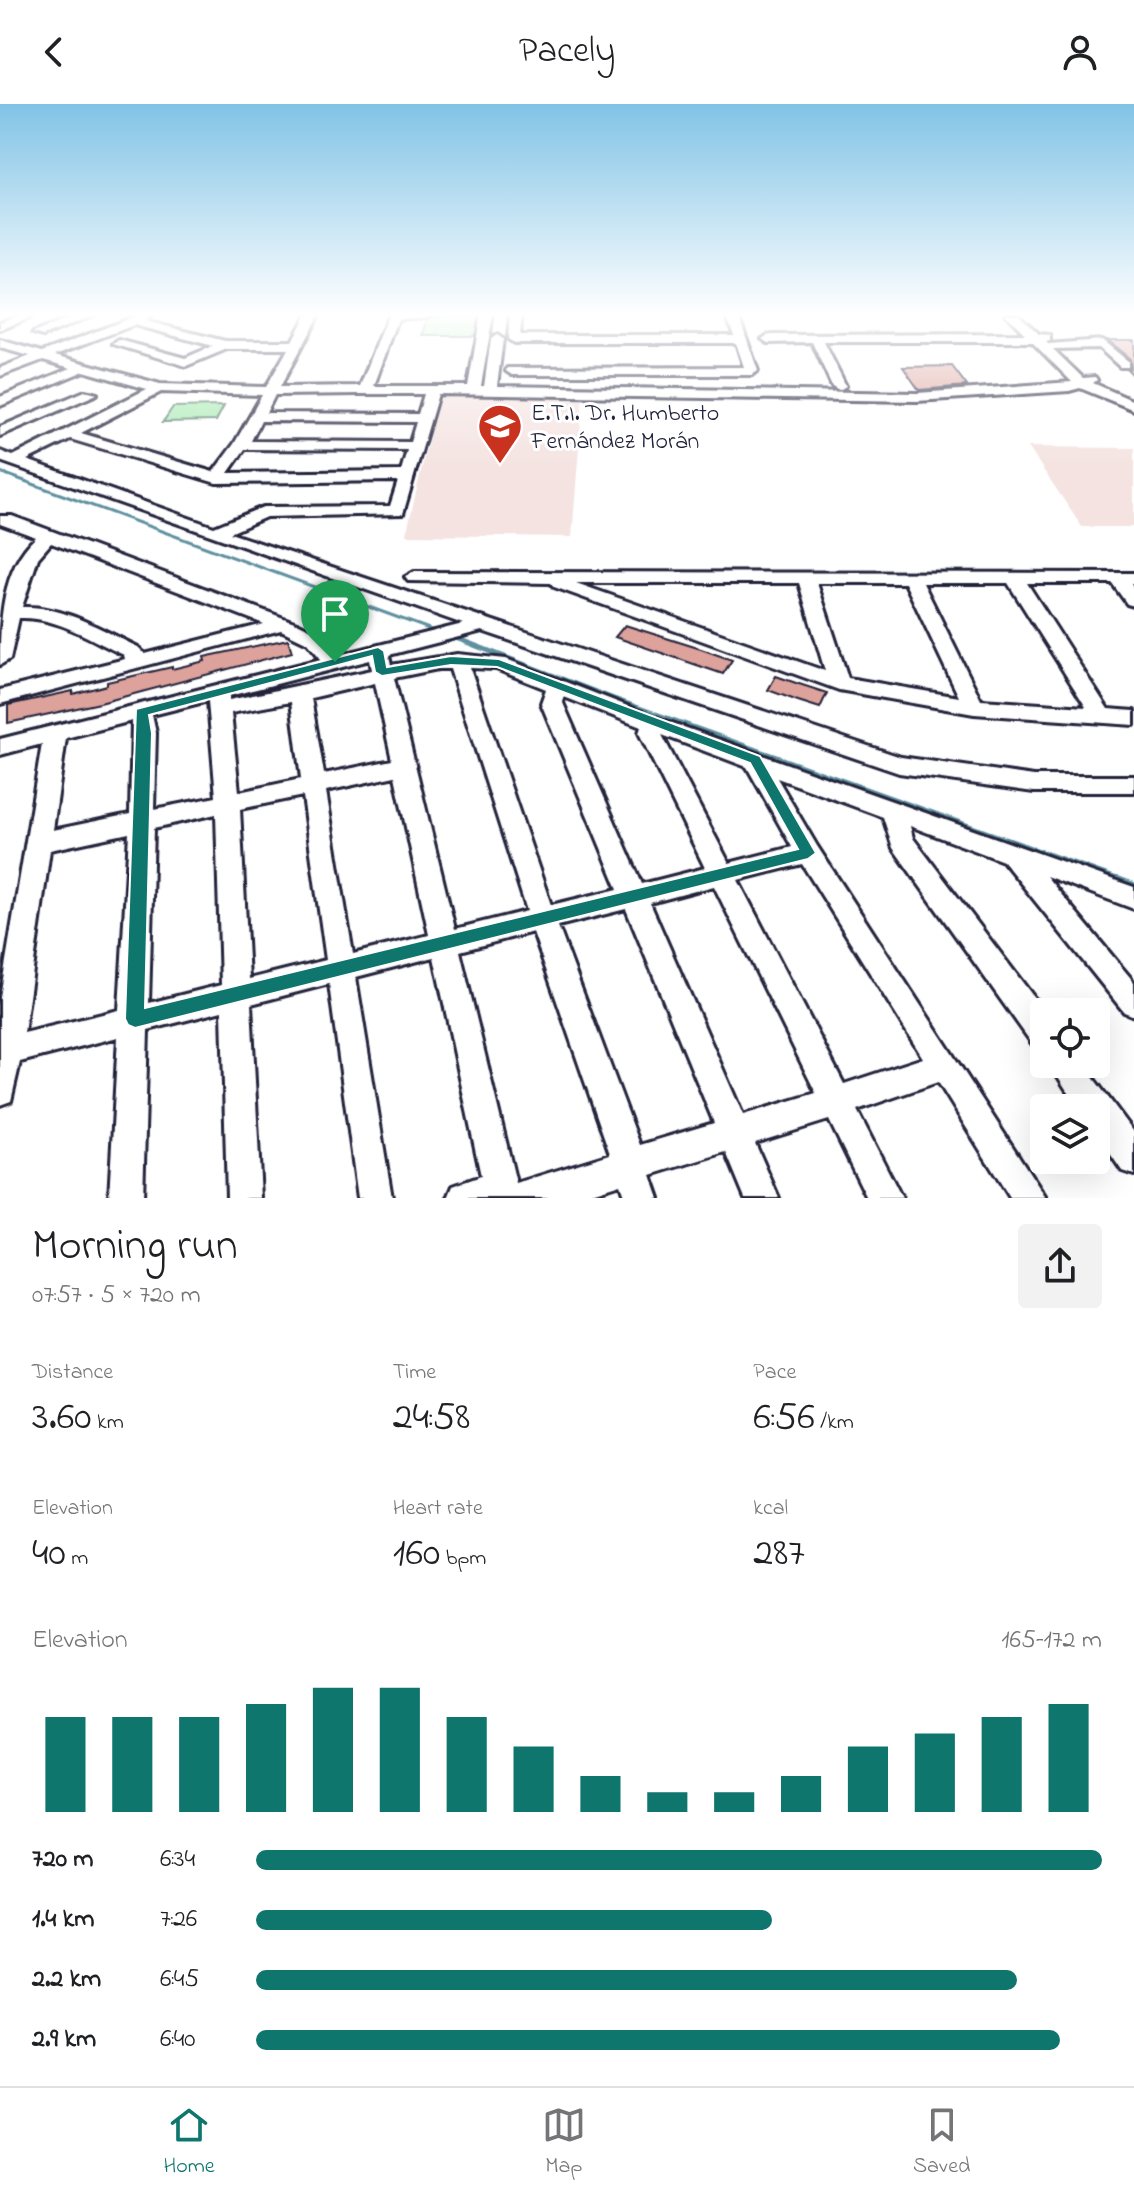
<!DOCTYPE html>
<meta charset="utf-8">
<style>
:root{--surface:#fff;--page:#f2f2f2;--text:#202124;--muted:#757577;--line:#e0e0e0;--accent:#0f766e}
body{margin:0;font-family:"Indie Flower",sans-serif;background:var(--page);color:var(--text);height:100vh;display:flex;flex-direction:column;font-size:30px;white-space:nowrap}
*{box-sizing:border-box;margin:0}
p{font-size:26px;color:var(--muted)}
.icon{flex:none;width:44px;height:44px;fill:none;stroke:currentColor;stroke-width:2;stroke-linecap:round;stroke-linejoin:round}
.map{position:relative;height:1094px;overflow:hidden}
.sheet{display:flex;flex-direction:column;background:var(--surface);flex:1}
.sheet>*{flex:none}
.buttons{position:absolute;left:1030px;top:894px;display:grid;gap:16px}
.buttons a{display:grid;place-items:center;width:80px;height:80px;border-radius:8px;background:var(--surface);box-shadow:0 8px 32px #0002;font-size:40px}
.pin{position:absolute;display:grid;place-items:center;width:68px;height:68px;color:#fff;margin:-82px -34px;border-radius:50% 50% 50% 0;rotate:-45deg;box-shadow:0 0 8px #0007}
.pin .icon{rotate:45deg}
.round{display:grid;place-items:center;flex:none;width:84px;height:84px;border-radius:8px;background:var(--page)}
.head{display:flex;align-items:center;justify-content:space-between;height:136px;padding:0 32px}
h1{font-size:44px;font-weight:600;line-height:60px}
.metrics{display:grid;grid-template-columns:repeat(3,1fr);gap:12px;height:136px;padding:8px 32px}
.metrics div{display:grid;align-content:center}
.metrics b{font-size:40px;font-weight:600}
.metrics small{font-size:22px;font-weight:400}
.metrics p{font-size:22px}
.chart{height:224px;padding:16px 32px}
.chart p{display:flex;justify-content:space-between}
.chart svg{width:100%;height:144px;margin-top:8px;stroke:var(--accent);stroke-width:6}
ul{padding:0 32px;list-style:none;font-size:26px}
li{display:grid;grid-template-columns:128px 96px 1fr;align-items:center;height:60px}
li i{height:20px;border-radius:10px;background:var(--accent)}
header{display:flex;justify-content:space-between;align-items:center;height:104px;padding:0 32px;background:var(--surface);font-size:36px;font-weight:600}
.tabs{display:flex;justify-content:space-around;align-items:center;height:112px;border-top:2px solid var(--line);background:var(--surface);font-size:22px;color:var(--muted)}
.tabs a{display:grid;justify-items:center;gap:4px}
.tabs .current{color:var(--accent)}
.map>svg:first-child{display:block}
</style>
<header><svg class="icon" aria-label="back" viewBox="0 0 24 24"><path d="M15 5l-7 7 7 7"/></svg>Pacely<svg class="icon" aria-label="person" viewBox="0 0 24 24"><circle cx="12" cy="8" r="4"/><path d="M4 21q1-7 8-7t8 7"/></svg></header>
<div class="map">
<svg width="1134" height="1094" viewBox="0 0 1134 1094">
<rect width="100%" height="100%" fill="#fff"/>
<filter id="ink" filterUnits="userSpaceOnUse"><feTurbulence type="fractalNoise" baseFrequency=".0125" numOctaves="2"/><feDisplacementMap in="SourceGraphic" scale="16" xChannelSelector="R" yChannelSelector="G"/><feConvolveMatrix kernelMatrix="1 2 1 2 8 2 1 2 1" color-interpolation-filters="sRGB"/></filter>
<g filter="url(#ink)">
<g fill="#f4e3e1">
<path d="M 439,291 L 583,291 L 572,433 L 406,431 Z"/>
<path d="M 1028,343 L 1134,344 L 1134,423 L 1082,423 Z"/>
</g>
<g fill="#abebb4" stroke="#668678" stroke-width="2">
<path d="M 479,212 L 476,232 L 423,232 L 428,213 Z"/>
<path d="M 224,302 L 216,317 L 163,318 L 173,303 Z"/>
</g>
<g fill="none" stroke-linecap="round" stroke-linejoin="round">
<g stroke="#5f909f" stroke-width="3">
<path d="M 0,368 L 440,529"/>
<path d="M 452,533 L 458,535"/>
</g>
<path stroke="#5f909f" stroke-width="5" d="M 453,533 L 614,595 L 1123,777"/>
<path stroke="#5f909f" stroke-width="6" d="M 1118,775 L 1134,781"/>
</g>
<g fill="#dca29b" stroke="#22223b" stroke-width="2">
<path d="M 1107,236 L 1134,236 L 1134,272 L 1128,266 L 1131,263 L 1130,255 Z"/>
<path d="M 952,262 L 967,282 L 919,286 L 903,263 Z"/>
<path d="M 625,521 L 701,545 L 732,556 L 723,570 L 615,533 Z"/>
<path d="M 288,535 L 292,548 L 100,599 L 8,619 L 8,601 L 73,587 L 73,590 L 107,581 L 107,578 L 172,563 L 172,565 L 205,557 L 204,553 Z"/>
<path d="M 776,572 L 796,579 L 827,589 L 820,604 L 798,597 L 768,586 Z"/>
</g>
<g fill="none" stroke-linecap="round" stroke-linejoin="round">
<g stroke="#22223b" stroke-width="6">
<g id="minor">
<path d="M 22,210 L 39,210 L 0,226 L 0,218 Z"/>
<path d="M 79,210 L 96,210 L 43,232 L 33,229 Z"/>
<path d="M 141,210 L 152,212 L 145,217 L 225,237 L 292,237 L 307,210 L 319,210 L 280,283 L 360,282 L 389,210 L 434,210 L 428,213 L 398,215 L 374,282 L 468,282 L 481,210 L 493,210 L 481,282 L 484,282 L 491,235 L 497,231 L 503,235 L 497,282 L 917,289 L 1072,278 L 1032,238 L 824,238 L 846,282 L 839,286 L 832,282 L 812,238 L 768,239 L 762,235 L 768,231 L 1025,230 L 1005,210 L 1018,210 L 1039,230 L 1050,231 L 1050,237 L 1046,238 L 1048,240 L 1102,236 L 1128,257 L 1128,263 L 1120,263 L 1099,244 L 1053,245 L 1083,274 L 1095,273 L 1097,276 L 1093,279 L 1134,297 L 1134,306 L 1080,284 L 1069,287 L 917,297 L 438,290 L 403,410 L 266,413 L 230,429 L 901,653 L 1034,672 L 1134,672 L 1134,688 L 1034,688 L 899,669 L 482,527 L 389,551 L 391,561 L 457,550 L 506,555 L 661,615 L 1134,783 L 1134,805 L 1046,772 L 1134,878 L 1134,912 L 1124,908 L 1003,757 L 910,722 L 913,734 L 1045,908 L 1044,945 L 1033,941 L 893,744 L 883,713 L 777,674 L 817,742 L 1046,1094 L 1010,1094 L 938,978 L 857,1006 L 902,1094 L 867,1094 L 829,1016 L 755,1039 L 779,1094 L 745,1094 L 726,1048 L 651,1071 L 659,1094 L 625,1094 L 620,1080 L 576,1094 L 448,1094 L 453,1082 L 481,1072 L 434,853 L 356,873 L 392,1094 L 358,1094 L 329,880 L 251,900 L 261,1094 L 227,1094 L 222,907 L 148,926 L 143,1094 L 109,1094 L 118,933 L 20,958 L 11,997 L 0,1001 L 0,893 L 42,640 L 0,651 L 0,635 L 321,555 L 308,539 L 281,526 L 0,600 L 0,586 L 125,555 L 124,551 C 91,536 56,512 19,514 L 10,555 L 0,561 C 0,518 1,465 36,433 L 0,420 L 0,412 L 12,412 L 297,519 L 322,531 L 339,551 L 463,520 L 0,357 L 0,347 L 13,352 L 147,285 L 84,267 L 0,302 L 0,293 L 71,264 L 43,256 L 0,272 L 0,264 L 30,252 L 0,244 L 0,236 L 42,248 ZM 134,221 L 213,242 L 185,254 L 119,236 L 113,240 L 186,262 L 227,245 L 288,245 L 266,283 L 160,280 L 55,251 ZM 161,288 L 262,291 L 234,340 L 213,368 L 81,329 ZM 360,290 L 424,290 L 418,310 L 266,309 L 275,291 ZM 261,317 L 416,318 L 410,338 L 251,337 ZM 70,335 L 216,379 L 398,377 L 390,402 L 263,403 L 214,423 L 27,356 ZM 245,345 L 407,346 L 401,367 L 228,369 ZM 51,439 L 264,520 L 145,550 L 138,543 C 102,526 63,501 22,503 L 38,454 ZM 370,556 L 372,566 L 229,596 L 229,592 ZM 470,564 L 496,565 L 546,585 L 541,599 L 618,785 L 551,801 ZM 438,565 L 450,565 L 527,807 L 455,825 L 394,574 ZM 375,579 L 392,656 L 324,670 L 311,594 ZM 564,593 L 641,623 L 639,629 L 705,764 L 642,780 L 563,599 ZM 208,597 L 216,693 L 154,705 L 156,629 L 152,611 ZM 291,598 L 301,675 L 239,688 L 231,609 ZM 132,617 L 130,710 L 53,726 L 66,634 ZM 662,631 L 747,663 L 792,743 L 729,759 ZM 395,672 L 429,831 L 353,850 L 326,687 ZM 303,692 L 326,856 L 249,875 L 240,705 ZM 216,710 L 221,881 L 149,899 L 154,724 ZM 129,729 L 119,906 L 24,929 L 50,746 ZM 802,760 L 923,954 L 844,980 L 738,776 ZM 714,782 L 816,989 L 743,1011 L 650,799 ZM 626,805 L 714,1019 L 640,1041 L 558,822 ZM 533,828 L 610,1050 L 516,1079 L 460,847 Z"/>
<path d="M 510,210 L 522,210 L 520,231 L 734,231 L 726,210 L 738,210 L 758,267 L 752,271 L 512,271 L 506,267 L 507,264 L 744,263 L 736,239 L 514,239 L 508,235 Z"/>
<path d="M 85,287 L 97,290 L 0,332 L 0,323 Z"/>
<path d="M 414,468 L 1134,469 L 1134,479 L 1131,479 L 1134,484 L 1134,502 L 1127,500 L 1112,479 L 1027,479 L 1108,605 L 1134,607 L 1134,621 L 974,610 L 839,586 L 554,483 L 551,479 L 408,477 L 405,473 ZM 576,479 L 799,479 L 825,567 ZM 817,479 L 905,479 L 959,593 L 848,574 ZM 923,479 L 1008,479 L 1086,603 L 981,596 Z"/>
<path d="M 1050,960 L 1083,960 L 1134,1028 L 1134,1071 L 1122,1067 L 1096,1029 L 1096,1004 L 1078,1004 Z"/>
</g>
</g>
<use href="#minor" fill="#fff" fill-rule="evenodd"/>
</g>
</g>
<linearGradient id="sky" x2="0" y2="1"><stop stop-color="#81c3e6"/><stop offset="0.58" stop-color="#fff"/><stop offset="1" stop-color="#fff" stop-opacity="0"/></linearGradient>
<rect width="1134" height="363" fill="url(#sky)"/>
<path fill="#0f766e" stroke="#fff" stroke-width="2" fill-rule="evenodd" d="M 378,543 L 384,547 L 387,563 L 451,552 L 499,555 L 760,652 L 816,749 L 808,755 L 135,924 L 128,921 L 125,915 L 136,605 ZM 372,552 L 375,568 L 382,572 L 451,561 L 497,563 L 750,659 L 798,745 L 145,904 L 152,629 L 149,611 Z"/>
<defs>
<g id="school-pin" transform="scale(2.3)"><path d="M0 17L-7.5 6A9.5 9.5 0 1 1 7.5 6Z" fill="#c8321e" stroke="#fff"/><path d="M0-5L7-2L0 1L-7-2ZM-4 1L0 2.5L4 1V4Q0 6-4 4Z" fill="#fff"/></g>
</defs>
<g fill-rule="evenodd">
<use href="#school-pin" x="500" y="322"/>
</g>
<g text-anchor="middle" stroke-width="6" stroke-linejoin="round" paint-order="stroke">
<g font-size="24" fill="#22223b" stroke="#fff" text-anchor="start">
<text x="531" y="316">E.T.I. Dr. Humberto<tspan x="531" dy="28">Fernández Morán</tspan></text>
</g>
</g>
</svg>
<div class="buttons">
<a><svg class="icon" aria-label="locate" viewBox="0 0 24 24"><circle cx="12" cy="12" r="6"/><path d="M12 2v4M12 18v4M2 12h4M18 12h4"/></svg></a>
<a><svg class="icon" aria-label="layers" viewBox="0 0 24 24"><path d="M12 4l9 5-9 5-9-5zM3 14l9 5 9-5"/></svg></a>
</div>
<div class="pin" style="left:335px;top:558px;background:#1e9e55"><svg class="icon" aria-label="arrive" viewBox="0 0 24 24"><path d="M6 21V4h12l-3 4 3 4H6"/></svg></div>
</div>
<section class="sheet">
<div class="head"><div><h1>Morning run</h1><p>07:57 · 5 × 720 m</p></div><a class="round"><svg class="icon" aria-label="share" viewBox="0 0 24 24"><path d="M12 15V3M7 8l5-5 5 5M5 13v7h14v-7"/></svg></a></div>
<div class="metrics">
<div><p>Distance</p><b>3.60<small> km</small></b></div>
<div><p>Time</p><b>24:58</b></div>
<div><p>Pace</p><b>6:56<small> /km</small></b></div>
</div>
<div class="metrics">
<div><p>Elevation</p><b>40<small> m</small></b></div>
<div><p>Heart rate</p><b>160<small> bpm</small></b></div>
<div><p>kcal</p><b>287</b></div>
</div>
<div class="chart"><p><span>Elevation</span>165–172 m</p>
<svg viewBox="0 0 160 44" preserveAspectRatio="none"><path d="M5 44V15M15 44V15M25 44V15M35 44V11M45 44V6M55 44V6M65 44V15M75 44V24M85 44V33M95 44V38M105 44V38M115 44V33M125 44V24M135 44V20M145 44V15M155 44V11"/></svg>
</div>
<ul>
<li><b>720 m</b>6:34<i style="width:100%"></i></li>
<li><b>1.4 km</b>7:26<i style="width:61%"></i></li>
<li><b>2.2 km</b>6:45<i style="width:90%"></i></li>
<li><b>2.9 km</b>6:40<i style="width:95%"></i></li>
</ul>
</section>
<nav class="tabs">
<a class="current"><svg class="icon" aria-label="home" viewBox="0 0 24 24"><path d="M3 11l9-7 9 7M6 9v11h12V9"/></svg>Home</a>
<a><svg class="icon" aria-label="map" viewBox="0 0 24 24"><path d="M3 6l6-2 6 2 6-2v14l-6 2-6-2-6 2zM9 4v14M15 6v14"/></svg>Map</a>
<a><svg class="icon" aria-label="saved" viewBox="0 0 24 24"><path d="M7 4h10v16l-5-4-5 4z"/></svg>Saved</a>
</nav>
